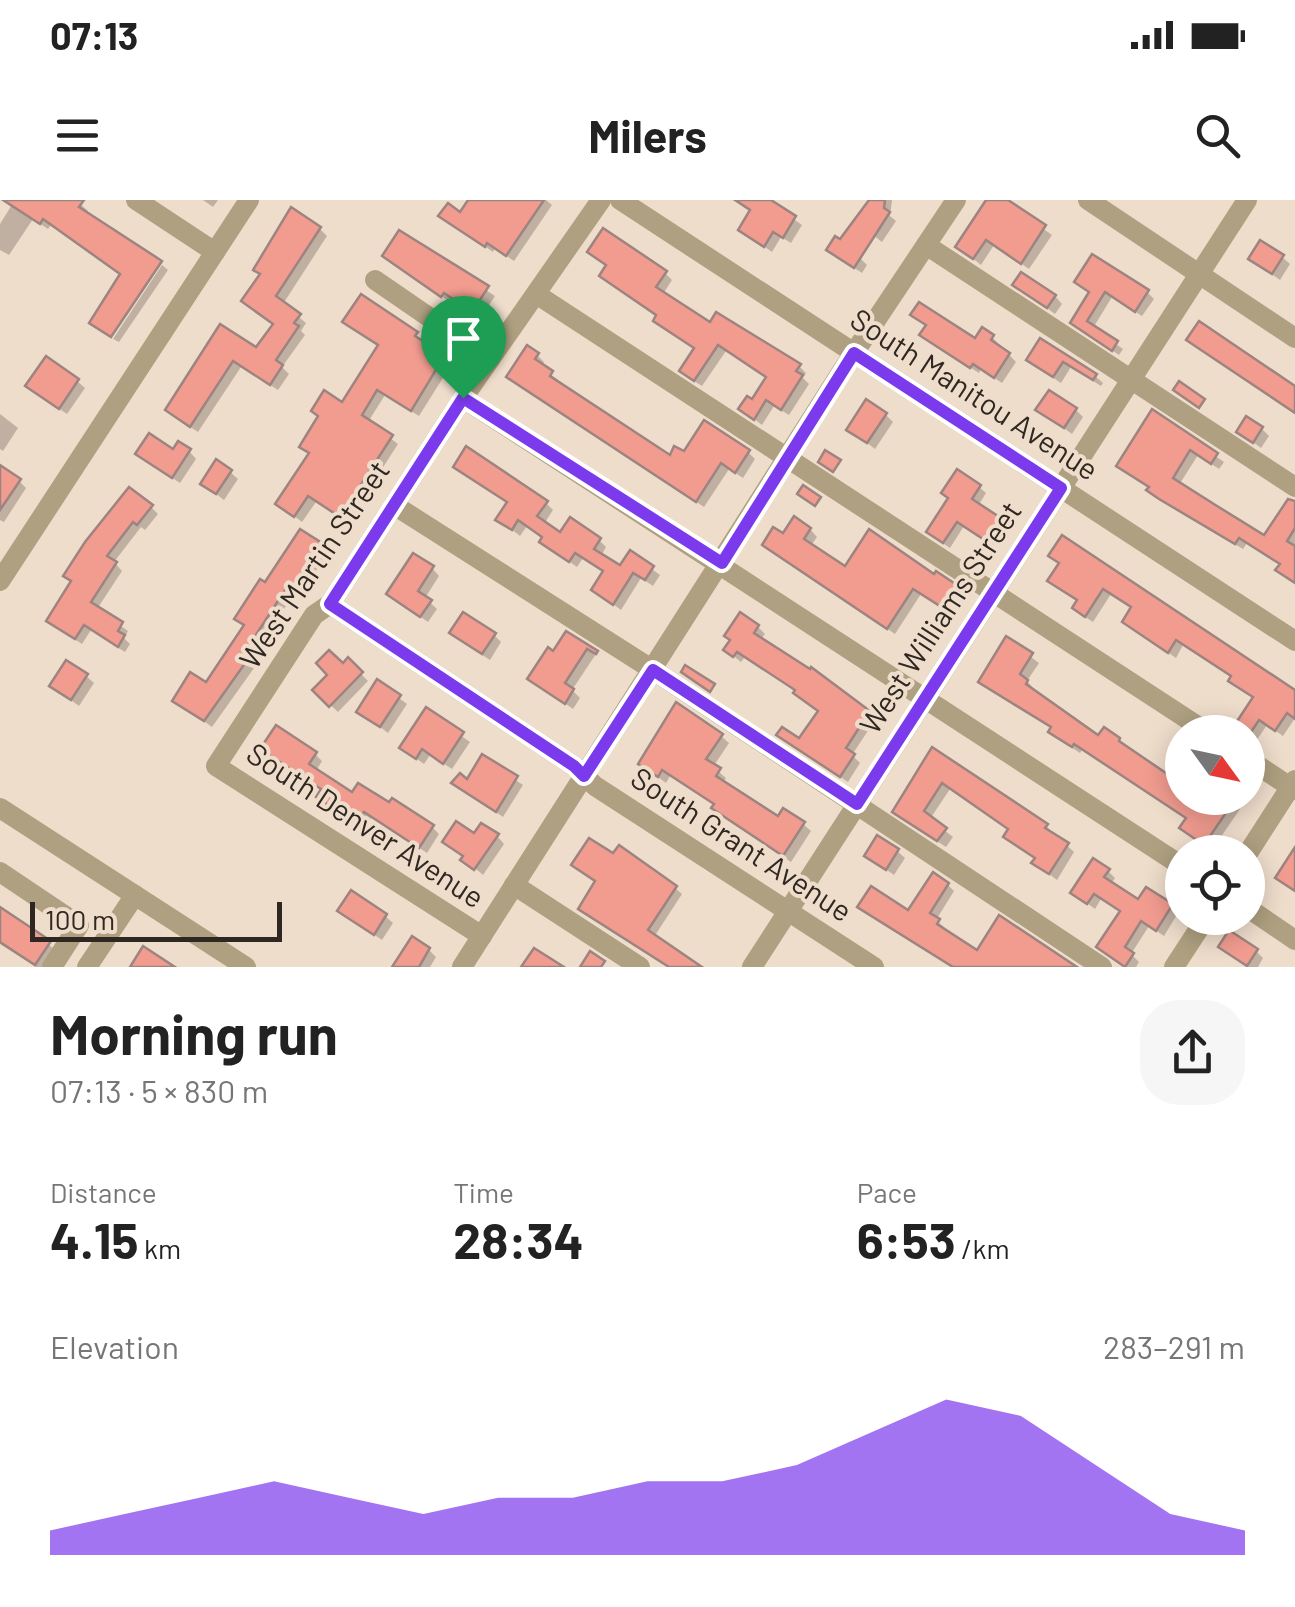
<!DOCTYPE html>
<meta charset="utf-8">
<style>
:root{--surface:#fff;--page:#f6f6f6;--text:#222;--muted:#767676;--accent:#7c3aed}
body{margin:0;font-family:Barlow,sans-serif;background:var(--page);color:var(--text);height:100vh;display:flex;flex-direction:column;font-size:38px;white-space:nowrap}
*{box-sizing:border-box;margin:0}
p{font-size:32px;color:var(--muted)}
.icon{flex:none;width:55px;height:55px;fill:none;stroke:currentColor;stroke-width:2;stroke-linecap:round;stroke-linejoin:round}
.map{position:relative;height:767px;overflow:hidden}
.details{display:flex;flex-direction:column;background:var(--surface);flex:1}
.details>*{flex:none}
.needle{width:65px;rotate:123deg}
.buttons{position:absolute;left:1165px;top:515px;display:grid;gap:20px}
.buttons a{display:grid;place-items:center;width:100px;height:100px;border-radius:50%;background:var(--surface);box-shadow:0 5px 25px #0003;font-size:50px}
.scale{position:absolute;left:30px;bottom:25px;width:252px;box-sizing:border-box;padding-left:10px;border:5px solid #2f2822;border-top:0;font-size:28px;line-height:35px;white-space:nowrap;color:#2f2822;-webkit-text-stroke:8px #efddcb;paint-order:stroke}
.pin{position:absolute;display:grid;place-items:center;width:85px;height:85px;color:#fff;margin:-102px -42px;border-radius:50% 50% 50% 0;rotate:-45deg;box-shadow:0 0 10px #0007}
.pin .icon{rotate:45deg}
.round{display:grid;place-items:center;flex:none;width:105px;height:105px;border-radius:40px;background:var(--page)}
.overview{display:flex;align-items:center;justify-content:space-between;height:170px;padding:0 50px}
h1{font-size:55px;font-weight:700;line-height:75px}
.metrics{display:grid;grid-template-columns:repeat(3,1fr);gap:15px;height:170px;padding:10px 50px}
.metrics div{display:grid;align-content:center}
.metrics b{font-size:50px;font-weight:700}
.metrics small{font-size:28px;font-weight:400}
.metrics p{font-size:28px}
.chart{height:280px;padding:20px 50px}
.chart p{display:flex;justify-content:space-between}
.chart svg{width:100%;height:180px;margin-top:10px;fill:var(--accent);opacity:.7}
.status{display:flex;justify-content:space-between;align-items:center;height:70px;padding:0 50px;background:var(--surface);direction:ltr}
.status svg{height:28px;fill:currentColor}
header{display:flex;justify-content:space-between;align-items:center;height:130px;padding:0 50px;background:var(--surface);font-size:45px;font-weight:700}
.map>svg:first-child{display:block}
</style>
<div class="status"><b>07:13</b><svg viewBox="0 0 49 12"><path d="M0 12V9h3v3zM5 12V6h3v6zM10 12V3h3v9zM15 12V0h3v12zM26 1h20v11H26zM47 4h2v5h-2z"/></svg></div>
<header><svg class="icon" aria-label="menu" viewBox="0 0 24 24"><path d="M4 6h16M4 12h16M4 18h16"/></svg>Milers<svg class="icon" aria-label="search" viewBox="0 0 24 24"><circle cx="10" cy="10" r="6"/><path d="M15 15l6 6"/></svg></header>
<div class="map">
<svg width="1295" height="767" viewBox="0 0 1295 767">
<rect width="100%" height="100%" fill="#efddcb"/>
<g fill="#0003">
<path d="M 8,0 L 76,0 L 88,11 L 86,15 L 159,62 L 108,136 L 92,123 L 122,76 L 51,25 L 48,29 L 33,19 L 9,55 L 0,50 L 0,24 L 13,3 Z"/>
<path d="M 203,0 L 218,0 L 213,7 Z"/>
<path d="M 488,0 L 546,0 L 552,5 L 514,61 L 495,48 L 493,52 L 442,16 L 461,15 Z"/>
<path d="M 735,0 L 766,0 L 802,25 L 791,43 L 781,37 L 772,52 L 741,30 L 752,11 Z"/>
<path d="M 868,0 L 892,0 L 890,16 L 896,21 L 882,42 L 855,21 Z"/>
<path d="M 989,0 L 1003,0 L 1052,35 L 1029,69 L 994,45 L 981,65 L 958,47 Z"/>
<path d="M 320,29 L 327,36 L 283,104 L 306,123 L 301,131 L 305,135 L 282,167 L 289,174 L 278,190 L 241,167 L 198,232 L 175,217 L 221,127 L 257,150 L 275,125 L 262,75 Z"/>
<path d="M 400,34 L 495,96 L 481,117 L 452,99 L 450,102 L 393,63 Z"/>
<path d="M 836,56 L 860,58 L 867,65 L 862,73 Z"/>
<path d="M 1282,57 L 1290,64 L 1280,80 L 1251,59 Z"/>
<path d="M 162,65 L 168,70 L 119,142 L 113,139 Z"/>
<path d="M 665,73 L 672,80 L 663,94 L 711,125 L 799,166 L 806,173 L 803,178 L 809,184 L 789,215 L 774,206 L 762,225 L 741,209 L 753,203 L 768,178 L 726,151 L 702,186 L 689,178 L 696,149 L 663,128 L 656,120 L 659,116 L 609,83 Z"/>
<path d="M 1015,85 L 1055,96 L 1062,104 L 1055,114 Z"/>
<path d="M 1084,88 L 1147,92 L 1154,99 L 1142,116 L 1112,97 L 1093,128 L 1123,149 L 1119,155 L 1080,129 L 1092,93 Z"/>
<path d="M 913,115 L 976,142 L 992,137 L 1016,162 L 1002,183 L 981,169 L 979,173 L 930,142 L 928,127 Z"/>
<path d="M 353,129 L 416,134 L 422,144 L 451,165 L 419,216 L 385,195 L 368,222 L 398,244 L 348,322 L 316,302 L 302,322 L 278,304 L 310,255 L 302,246 L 343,205 L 380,146 Z"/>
<path d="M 1041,141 L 1095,176 L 1103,183 L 1101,186 L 1071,167 L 1061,183 L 1037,167 L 1029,159 Z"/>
<path d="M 537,155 L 544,162 L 541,167 L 558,180 L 556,184 L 671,258 L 685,254 L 748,252 L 755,259 L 743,278 L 729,269 L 704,307 L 517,184 Z"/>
<path d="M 77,181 L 85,188 L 67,214 L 36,193 Z"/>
<path d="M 1039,210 L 1076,210 L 1083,217 L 1072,234 Z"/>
<path d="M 1152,213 L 1224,262 L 1219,269 L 1198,255 L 1179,285 L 1265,338 L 1295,308 L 1295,383 L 1279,370 L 1282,365 L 1247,343 L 1243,349 L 1156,297 L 1151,288 L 1119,266 Z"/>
<path d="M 0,214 L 18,228 L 3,251 L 0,249 Z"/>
<path d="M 886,215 L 893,222 L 875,249 L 850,230 Z"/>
<path d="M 1262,229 L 1269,236 L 1261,248 L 1239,232 Z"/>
<path d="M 189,251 L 196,259 L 180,283 L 146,261 Z"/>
<path d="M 230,272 L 238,279 L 224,300 L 203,284 Z"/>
<path d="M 0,273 L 19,281 L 26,288 L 4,322 L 0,320 Z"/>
<path d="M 979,287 L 986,293 L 978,306 L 1006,326 L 994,345 L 964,326 L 950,348 L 935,338 Z"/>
<path d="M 546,303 L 553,310 L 544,324 L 561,335 L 599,340 L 606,347 L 601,356 L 621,369 L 631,354 L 660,375 L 653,386 L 641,378 L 621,410 L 594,390 L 605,373 L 583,358 L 577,367 L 550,348 L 544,338 L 527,326 L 520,336 L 498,319 Z"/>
<path d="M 151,307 L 158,314 L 145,330 L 141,327 L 114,362 L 122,371 L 97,409 L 128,431 L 124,438 L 130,444 L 125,452 L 91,430 L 82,444 L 56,427 L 73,383 L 66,376 Z"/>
<path d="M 810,329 L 817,337 L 810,347 L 845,370 L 936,375 L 963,395 L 951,414 L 921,394 L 895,434 L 772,352 L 783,336 Z"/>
<path d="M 301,332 L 328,352 L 302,393 L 297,389 L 258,449 L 264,454 L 212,527 L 175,500 L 207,486 L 245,427 L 237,418 L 266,386 Z"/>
<path d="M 1051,356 L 1295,493 L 1295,518 L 1283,536 L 1267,525 L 1254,544 L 1248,540 L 1248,532 L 1238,532 L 1235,529 L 1255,498 L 1237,487 L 1233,477 L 1183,445 L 1176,458 L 1132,428 L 1133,408 L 1111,394 L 1093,422 L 1082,415 L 1080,401 L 1061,364 Z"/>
<path d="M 432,368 L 439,376 L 425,398 L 437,409 L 428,422 L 397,401 Z"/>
<path d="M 758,427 L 765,434 L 760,440 L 875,520 L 852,555 L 860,563 L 848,582 L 787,542 L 800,542 L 820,512 L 797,491 L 745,457 L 741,462 L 726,450 Z"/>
<path d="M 566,434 L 601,457 L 596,454 L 572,490 L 580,498 L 573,509 L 530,479 L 554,454 Z"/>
<path d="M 494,435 L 501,442 L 490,460 L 460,440 Z"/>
<path d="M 1007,439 L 1039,463 L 1027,481 L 1034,489 L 1032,491 L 1099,538 L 1104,531 L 1182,586 L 1182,598 L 1243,598 L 1237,607 L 1240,609 L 1212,650 L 1190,635 L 1188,620 L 1082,550 L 1080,553 L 1059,539 L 1051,532 L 1053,529 L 981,482 Z"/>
<path d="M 348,461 L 368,481 L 338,512 L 315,490 Z"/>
<path d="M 86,476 L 94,483 L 79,506 L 52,486 Z"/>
<path d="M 378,483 L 407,504 L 388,533 L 359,511 Z"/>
<path d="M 426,511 L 470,542 L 452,569 L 430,555 L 424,564 L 410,554 Z"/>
<path d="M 721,536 L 729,543 L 713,567 L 726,578 L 723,583 L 779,619 L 803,624 L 811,631 L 791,662 L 722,615 L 714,608 L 716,605 L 670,576 L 666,583 L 641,564 Z"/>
<path d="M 263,549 L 315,554 L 322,561 L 316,571 L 353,595 L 432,627 L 439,634 L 427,653 L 372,617 L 365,628 L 326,604 L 319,597 L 323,591 Z"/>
<path d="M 933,550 L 1046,626 L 1074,652 L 1057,680 L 1034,663 L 1037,659 L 1010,630 L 950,589 L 930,619 L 953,637 L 946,647 L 903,619 Z"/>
<path d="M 483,558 L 523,585 L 503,617 L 454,583 L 468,582 Z"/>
<path d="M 497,636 L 504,644 L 483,675 L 445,642 Z"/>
<path d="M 897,651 L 905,658 L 894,675 L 867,656 Z"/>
<path d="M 1108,671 L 1115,678 L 1111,684 L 1139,703 L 1171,706 L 1178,713 L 1164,736 L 1149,726 L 1131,754 L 1139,762 L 1136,767 L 1124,767 L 1106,753 L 1122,712 L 1101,699 L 1095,709 L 1073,693 Z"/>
<path d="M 948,685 L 954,691 L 936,720 L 945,728 L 943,731 L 978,754 L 1071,767 L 952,767 L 860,707 L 908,713 Z"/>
<path d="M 675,688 L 682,694 L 654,737 L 697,767 L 669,767 L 581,708 Z"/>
<path d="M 0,709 L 61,754 L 53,767 L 36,767 L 0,744 Z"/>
<path d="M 340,711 L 385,716 L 393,723 L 382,740 Z"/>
<path d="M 1221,747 L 1256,751 L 1263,758 L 1258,767 L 1248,767 Z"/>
<path d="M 429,750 L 436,757 L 430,767 L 395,767 Z"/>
</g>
<g fill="#f29c90" stroke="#9d8480" stroke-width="2.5">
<path d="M 3,0 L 84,0 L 79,7 L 162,61 L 111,137 L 89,123 L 120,74 L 43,19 L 40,24 Z"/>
<path d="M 468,0 L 544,0 L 506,56 L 487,43 L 485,47 L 438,16 L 448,3 L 460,12 Z"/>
<path d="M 735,0 L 771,0 L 796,16 L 783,38 L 773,32 L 764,47 L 738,30 L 750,10 Z"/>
<path d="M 869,0 L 885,0 L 884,8 L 890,12 L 854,68 L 826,50 L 835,36 L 840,39 Z"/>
<path d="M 986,0 L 1008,0 L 1046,25 L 1021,64 L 986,40 L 973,59 L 955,47 Z"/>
<path d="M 291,7 L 321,27 L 276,96 L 301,114 L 294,123 L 299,126 L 276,160 L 283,165 L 270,185 L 233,161 L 190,227 L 165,210 L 220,124 L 256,147 L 273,124 L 241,101 L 260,74 L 253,70 Z"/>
<path d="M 603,28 L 667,71 L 656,87 L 710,122 L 716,112 L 801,164 L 796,171 L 803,175 L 781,210 L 766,200 L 754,220 L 738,209 L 747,196 L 752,199 L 766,177 L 718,145 L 694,181 L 679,171 L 694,148 L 653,121 L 656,115 L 599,76 L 606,65 L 587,52 Z"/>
<path d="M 399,30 L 489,86 L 472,112 L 444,93 L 441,97 L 382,56 Z"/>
<path d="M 1260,40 L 1284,55 L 1272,74 L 1248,59 Z"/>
<path d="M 1092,54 L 1149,90 L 1135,112 L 1105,92 L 1087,121 L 1118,141 L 1112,151 L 1070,123 L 1089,92 L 1074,82 Z"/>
<path d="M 1021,72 L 1056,95 L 1047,108 L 1012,85 Z"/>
<path d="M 361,94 L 418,132 L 415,136 L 445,155 L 411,211 L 377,190 L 362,215 L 393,235 L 340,317 L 308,296 L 294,317 L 275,304 L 309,253 L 299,247 L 318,216 L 311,211 L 324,190 L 342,202 L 378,145 L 342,122 Z"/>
<path d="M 919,102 L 975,138 L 982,127 L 994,135 L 991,140 L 1010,153 L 994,178 L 973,164 L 970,168 L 919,135 L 926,125 L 910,115 Z"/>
<path d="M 1199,121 L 1295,186 L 1295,213 L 1186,140 Z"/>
<path d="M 1040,138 L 1097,174 L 1093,180 L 1063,162 L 1053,177 L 1026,160 Z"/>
<path d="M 527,145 L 539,153 L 535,159 L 553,171 L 550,176 L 670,255 L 674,246 L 684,251 L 704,220 L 750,250 L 735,273 L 721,263 L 696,302 L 506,177 Z"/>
<path d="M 46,156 L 79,179 L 59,209 L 25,186 Z"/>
<path d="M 1179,181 L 1205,199 L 1199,208 L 1173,190 Z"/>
<path d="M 1049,190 L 1077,208 L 1064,228 L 1035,210 Z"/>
<path d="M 866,199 L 887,213 L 867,243 L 846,230 Z"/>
<path d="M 1152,209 L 1218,253 L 1211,264 L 1190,250 L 1173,278 L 1217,306 L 1264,335 L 1288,299 L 1295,301 L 1295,328 L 1287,341 L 1295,346 L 1295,383 L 1275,370 L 1280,364 L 1239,338 L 1235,344 L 1159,299 L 1146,290 L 1149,287 L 1116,266 Z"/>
<path d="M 1246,216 L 1263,227 L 1253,243 L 1236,232 Z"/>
<path d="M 149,233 L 173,249 L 178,241 L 191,249 L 172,278 L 135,254 Z"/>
<path d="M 466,246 L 548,301 L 537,316 L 560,332 L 570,317 L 601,338 L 594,349 L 620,365 L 630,350 L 654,366 L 645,380 L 633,373 L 613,405 L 591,390 L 603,371 L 575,353 L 569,362 L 539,342 L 542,337 L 518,320 L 512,330 L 495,320 L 507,302 L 453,267 Z"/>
<path d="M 825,250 L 841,260 L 833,272 L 818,262 Z"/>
<path d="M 216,259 L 232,270 L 216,294 L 200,284 Z"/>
<path d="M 0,265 L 21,279 L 0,310 Z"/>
<path d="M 957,269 L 981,285 L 972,299 L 1001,318 L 986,341 L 957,322 L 943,343 L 926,332 L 948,298 L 941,293 Z"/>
<path d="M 803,285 L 821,297 L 815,306 L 797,294 Z"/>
<path d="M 129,287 L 153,305 L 137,325 L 133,322 L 107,356 L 117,362 L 91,402 L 123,422 L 118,431 L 125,435 L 118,447 L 84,425 L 75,439 L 46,421 L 71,381 L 63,376 L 85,342 Z"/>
<path d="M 794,316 L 811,328 L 804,339 L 845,366 L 869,329 L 934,374 L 936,371 L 957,385 L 943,408 L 913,389 L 887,429 L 762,345 L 773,327 L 783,333 Z"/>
<path d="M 300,329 L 322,343 L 294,387 L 289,384 L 252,441 L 258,445 L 204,521 L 172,501 L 190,472 L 206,482 L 244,425 L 234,419 L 260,379 L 265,382 Z"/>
<path d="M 1062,335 L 1295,490 L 1295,519 L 1287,513 L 1275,531 L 1259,520 L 1251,532 L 1230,532 L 1253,497 L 1228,481 L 1231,476 L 1176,440 L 1168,453 L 1122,422 L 1131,407 L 1103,389 L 1085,417 L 1072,408 L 1077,400 L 1047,381 L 1059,363 L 1048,356 Z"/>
<path d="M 413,353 L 434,366 L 418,391 L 432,400 L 420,417 L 386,394 Z"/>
<path d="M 463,412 L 496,433 L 482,454 L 449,433 Z"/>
<path d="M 740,412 L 759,425 L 754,433 L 810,469 L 811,467 L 870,511 L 846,548 L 855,554 L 840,577 L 776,535 L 782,527 L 799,538 L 818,511 L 793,493 L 795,490 L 737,452 L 733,457 L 723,450 L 730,440 L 724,436 Z"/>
<path d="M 566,431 L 598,451 L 596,454 L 587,449 L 565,483 L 574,489 L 565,504 L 527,479 L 548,447 L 553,451 Z"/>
<path d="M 1006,436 L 1033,453 L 1020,474 L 1028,480 L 1026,484 L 1098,535 L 1104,527 L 1120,538 L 1119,541 L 1182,584 L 1182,598 L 1236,598 L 1204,645 L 1179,628 L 1186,618 L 1074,544 L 1072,547 L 1048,532 L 1051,527 L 978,482 Z"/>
<path d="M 329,450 L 343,463 L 348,457 L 363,472 L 329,507 L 312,490 L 327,475 L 316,463 Z"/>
<path d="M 66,460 L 88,474 L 71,500 L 49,486 Z"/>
<path d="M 685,465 L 715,484 L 710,492 L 681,472 Z"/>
<path d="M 377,479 L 401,495 L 380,527 L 356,512 Z"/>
<path d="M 676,502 L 723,534 L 706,559 L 721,568 L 716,576 L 778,616 L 783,608 L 805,622 L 783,656 L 711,608 L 714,604 L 662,570 L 658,577 L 638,564 Z"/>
<path d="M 426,507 L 464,532 L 443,564 L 422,549 L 416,559 L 399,548 Z"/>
<path d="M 276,525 L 317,552 L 309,564 L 352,592 L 358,583 L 389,602 L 392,598 L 434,625 L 419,648 L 364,612 L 357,623 L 316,597 L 321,589 L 260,549 Z"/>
<path d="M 932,547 L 1048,624 L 1045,628 L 1069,643 L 1049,674 L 1031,663 L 1035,658 L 1003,637 L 1008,629 L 942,583 L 924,611 L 947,628 L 937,641 L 892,612 Z"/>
<path d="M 482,554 L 518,576 L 496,612 L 451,583 L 460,573 L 467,579 Z"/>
<path d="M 456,621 L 474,633 L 481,623 L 499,634 L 474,670 L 460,660 L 463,656 L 442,642 Z"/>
<path d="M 877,635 L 899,649 L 886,670 L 864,656 Z"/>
<path d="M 589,638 L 613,653 L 619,645 L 677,686 L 648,730 L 702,767 L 669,767 L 578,709 L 595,681 L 571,665 Z"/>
<path d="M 1295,647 L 1295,691 L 1275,678 Z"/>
<path d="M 1093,658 L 1110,669 L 1104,677 L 1138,699 L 1146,687 L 1173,704 L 1156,731 L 1141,721 L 1125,747 L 1134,753 L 1125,767 L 1096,747 L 1120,711 L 1094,694 L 1087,704 L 1070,693 Z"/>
<path d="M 933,672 L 949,683 L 930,713 L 940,719 L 937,724 L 977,750 L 999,715 L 1077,767 L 953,767 L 857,707 L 871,686 L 908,710 Z"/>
<path d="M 351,690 L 387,714 L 374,735 L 337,711 Z"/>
<path d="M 0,707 L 51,741 L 35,765 L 0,742 Z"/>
<path d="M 1229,730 L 1258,749 L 1247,766 L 1218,747 Z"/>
<path d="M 412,736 L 430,748 L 419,767 L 392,767 Z"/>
<path d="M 143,746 L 175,767 L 130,767 Z"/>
<path d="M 534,748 L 564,767 L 521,767 Z"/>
<path d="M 590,751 L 605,761 L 601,767 L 580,767 Z"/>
</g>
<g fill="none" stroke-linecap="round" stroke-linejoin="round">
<g stroke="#aea080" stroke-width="20">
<path d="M 136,0 L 215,52"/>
<path d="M 620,0 L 1295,441"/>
<path d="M 1088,0 L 1295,138"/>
<path d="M 926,45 L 1295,287"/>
<path d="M 375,80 L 490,159"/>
<path d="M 536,94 L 1207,532"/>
<path d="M 463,198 L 1182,666"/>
<path d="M 394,305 L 653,470 L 1102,767"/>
<path d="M 0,381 L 249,0"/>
<path d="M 330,404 L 574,566 L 595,586 L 874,767"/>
<path d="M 1248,559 L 1295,590"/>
<path d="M 0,608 L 246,767"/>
<path d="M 1248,653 L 1295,580"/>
<path d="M 0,672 L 79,725 L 52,767"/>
<path d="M 514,685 L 640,767"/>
<path d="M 1248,708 L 1295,740"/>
<path d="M 482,736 L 216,566 L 314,415 L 330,404 L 463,198 L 601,0"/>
<path d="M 87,767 L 135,695"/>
<path d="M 462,767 L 844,168 L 956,0"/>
<path d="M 752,767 L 1247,0"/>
<path d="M 1174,767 L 1206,718"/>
</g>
</g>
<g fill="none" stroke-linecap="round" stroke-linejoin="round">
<g stroke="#fff" stroke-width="20">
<path id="route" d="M 854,153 L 1061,288 L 857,604 L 653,470 L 584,576 L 574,566 L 330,404 L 463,198 L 722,363 Z"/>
</g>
<use href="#route" stroke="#7c3aed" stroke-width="12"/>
</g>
<g text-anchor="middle" stroke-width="8" stroke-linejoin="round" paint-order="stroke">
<g font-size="30" fill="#2f2822" stroke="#efddcb">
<text transform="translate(974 195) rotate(33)" y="10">South Manitou Avenue</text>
<text transform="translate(315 365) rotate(-56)" y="10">West Martin Street</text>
<text transform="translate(941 418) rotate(-57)" y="10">West Williams Street</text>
<text transform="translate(365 626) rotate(33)" y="10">South Denver Avenue</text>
<text transform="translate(741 645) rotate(33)" y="10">South Grant Avenue</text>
</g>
</g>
</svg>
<div class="buttons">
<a><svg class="needle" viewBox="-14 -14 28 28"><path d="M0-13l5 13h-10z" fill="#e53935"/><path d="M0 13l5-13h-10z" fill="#767676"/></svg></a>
<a><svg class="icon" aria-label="locate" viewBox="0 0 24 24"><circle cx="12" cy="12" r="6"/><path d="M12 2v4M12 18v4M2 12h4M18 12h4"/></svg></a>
</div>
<div class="scale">100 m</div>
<div class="pin" style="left:463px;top:198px;background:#1e9e55"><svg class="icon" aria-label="arrive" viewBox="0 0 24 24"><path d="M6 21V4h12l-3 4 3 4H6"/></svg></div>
</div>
<section class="details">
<div class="overview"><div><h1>Morning run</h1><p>07:13 · 5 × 830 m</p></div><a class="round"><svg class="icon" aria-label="share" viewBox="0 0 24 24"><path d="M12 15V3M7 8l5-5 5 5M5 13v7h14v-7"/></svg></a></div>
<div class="metrics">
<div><p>Distance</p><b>4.15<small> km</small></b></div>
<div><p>Time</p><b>28:34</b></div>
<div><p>Pace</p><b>6:53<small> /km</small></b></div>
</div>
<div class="chart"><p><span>Elevation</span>283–291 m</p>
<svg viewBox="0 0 160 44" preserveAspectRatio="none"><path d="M0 44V38L10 34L20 30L30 26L40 30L50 34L60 30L70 30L80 26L90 26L100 22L110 14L120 6L130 10L140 22L150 34L160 38V44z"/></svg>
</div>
</section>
